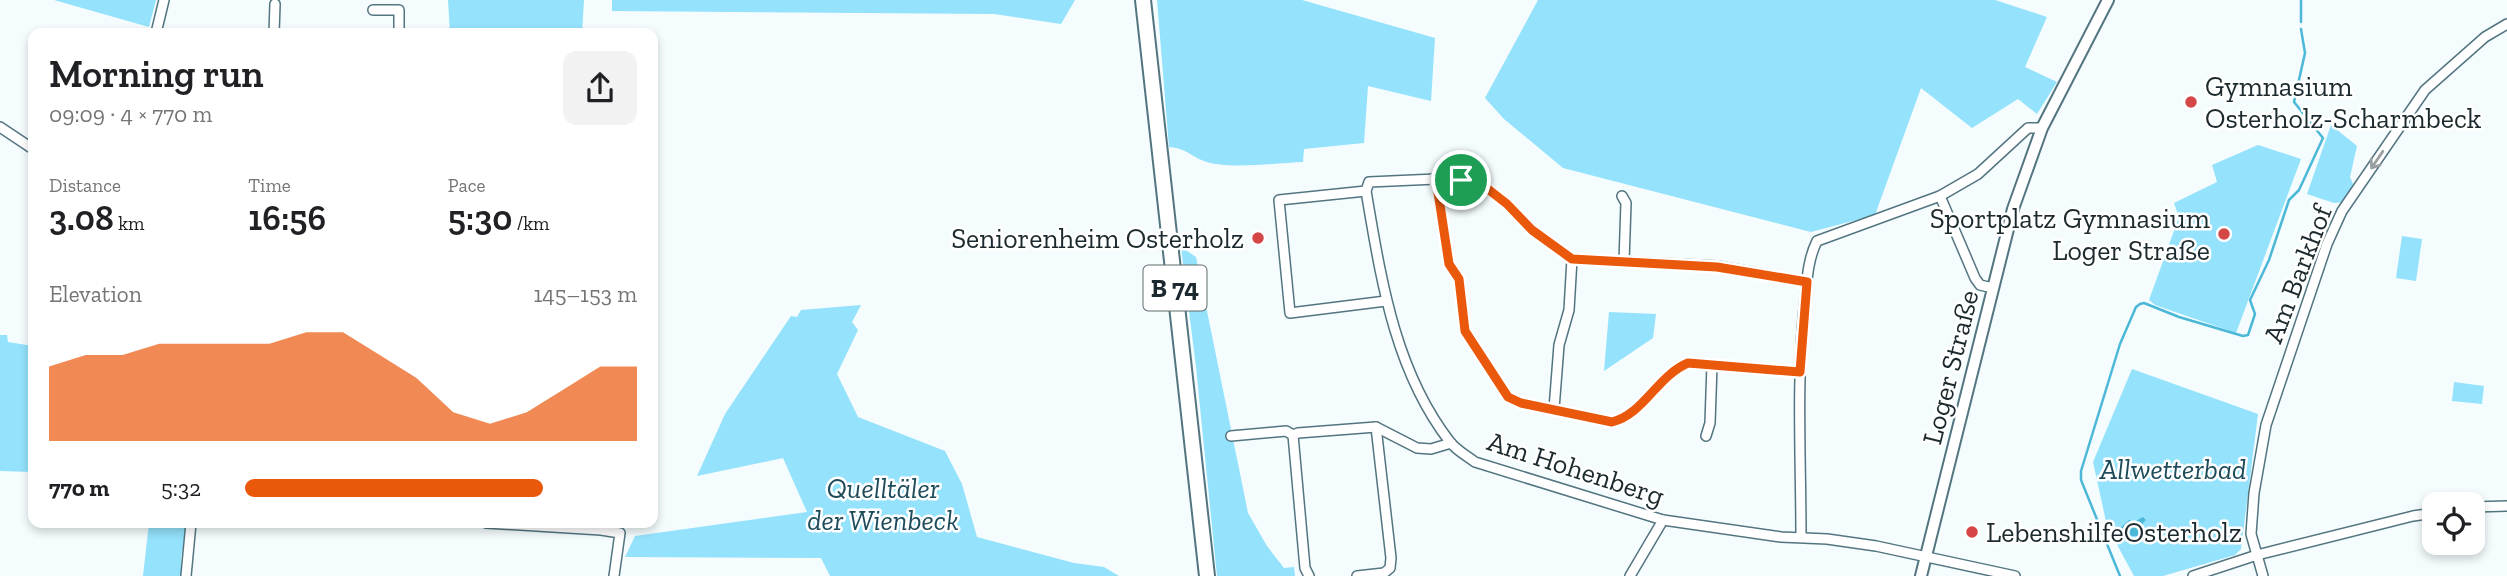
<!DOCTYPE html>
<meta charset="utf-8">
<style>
:root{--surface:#fff;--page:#f2f2f2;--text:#202124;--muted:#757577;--accent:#ea580c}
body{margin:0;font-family:"Zilla Slab",serif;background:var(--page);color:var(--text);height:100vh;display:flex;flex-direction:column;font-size:26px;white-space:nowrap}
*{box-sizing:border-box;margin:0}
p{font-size:23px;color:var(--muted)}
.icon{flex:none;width:38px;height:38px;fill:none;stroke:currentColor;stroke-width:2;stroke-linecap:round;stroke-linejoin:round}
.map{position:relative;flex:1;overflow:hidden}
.details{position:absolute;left:28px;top:28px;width:630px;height:500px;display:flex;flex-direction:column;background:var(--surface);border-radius:14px;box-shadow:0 4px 10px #0003}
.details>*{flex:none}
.tools{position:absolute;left:2422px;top:492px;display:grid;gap:14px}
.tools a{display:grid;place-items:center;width:63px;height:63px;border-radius:14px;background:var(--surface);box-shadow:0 4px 10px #0003;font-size:35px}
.pin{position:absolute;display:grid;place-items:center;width:60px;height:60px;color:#fff;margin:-30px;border:4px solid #fff;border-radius:50%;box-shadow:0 2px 7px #0007}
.round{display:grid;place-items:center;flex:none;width:74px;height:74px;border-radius:14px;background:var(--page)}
.overview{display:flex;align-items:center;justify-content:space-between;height:119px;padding:0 21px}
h1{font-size:38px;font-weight:600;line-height:52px}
.figures{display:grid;grid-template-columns:repeat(3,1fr);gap:10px;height:119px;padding:7px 21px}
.figures div{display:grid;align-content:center}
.figures b{font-size:35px;font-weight:600}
.figures small{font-size:19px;font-weight:400}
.figures p{font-size:19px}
.chart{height:196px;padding:14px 21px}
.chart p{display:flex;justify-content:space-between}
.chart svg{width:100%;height:126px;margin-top:7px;fill:var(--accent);opacity:.7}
ul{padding:0 21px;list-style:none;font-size:23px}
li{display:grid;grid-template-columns:112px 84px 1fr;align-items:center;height:52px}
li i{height:18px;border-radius:9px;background:var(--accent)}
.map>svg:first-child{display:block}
</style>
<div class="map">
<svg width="2507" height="576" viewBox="0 0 2507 576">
<rect width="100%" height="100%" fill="#f4fcfe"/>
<g fill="#94e2fc">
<path d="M 54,0 L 156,0 L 149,27 Z"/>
<path d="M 448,0 L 584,0 L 582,33 L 450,33 Z"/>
<path d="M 612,0 L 1075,0 L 1061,24 L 994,14 L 612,11 Z"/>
<path d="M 1157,0 L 1302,0 L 1435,38 L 1431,101 L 1368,86 L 1364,143 L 1304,149 L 1303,162 C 1276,163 1229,170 1204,161 C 1190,156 1186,148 1169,147 Z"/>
<path d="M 1538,0 L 1995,0 L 2047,17 L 2025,67 L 2057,82 L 2037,114 L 2018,99 L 1972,128 L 1921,88 L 1875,215 L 1811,232 L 1563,168 L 1504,119 L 1485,98 Z"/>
<path d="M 2331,125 L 2357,146 L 2350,177 L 2353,184 L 2343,202 L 2334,203 L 2307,194 Z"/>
<path d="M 2258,145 L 2301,159 L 2236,333 L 2155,305 L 2149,300 L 2179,217 L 2174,203 L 2217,182 L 2212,165 Z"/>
<path d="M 2402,236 L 2422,239 L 2416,281 L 2396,278 Z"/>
<path d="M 1181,247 L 1196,257 L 1248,513 L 1267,546 L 1284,568 L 1294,567 L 1295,576 L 1217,576 L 1196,367 Z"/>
<path d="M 861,305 L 852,322 L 858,330 L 837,374 L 858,417 L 945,451 L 962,484 L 977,537 L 1074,563 L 1104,567 L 1119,576 L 830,576 L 821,558 L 625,557 L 635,536 L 807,512 L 783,458 L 697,476 L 725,414 L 791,316 L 797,317 L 801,310 Z"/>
<path d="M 1609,312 L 1656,314 L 1653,338 L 1604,371 Z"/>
<path d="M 0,335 L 7,335 L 8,342 L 33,346 L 33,472 L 0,471 Z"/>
<path d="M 2132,369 L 2258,414 L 2241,549 L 2235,555 L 2163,576 L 2134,576 L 2107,526 L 2093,462 Z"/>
<path d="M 2454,382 L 2484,386 L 2482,404 L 2452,401 Z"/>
<path d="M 149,523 L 187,523 L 181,558 L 184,576 L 143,576 Z"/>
</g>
<path fill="#4cb8d8" d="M 2143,517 L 2146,520 L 2143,523 L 2145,536 L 2132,536 L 2119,529 L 2129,520 L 2134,522 Z"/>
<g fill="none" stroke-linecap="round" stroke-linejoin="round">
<g stroke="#4cb8d8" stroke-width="2.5">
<path d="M 2301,0 L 2301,22"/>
<path d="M 2120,576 L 2081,480 L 2081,471 L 2120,344 L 2136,307 L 2140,304 L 2144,303 L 2179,317 L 2243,336 L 2248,335 L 2255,314 L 2250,300 L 2269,260 L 2289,200 L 2299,190 L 2323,138 L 2294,102 L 2305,53 L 2301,29"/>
</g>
<g stroke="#537580" stroke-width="12">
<g id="minor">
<path d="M 373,10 L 399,10 L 399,33"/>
<path d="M 156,33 L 164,0"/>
<path d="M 274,33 L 275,4"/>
<path d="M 0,127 L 33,149"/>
<path d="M 1436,179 L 1449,264 L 1459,279 L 1465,331 L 1508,397 L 1521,403 L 1612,422 C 1644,414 1657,376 1688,363 L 1800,372"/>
<path d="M 1366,191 L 1279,200 L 1290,313 L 1386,301"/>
<path d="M 1622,196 L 1626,203 L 1624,262"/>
<path d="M 1940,196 L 1975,278 L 1980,285 L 1993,288"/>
<path d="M 1807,282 L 1717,266 L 1572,259 L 1532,230 L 1507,204 L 1484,186 L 1461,180 L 1436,179 L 1369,182 L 1366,191 C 1381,278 1394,370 1450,442 C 1456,450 1467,456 1475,462 L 1663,520 L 1781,537 L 1827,539 L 1876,546 L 2015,576"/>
<path d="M 1554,409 L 1559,345 L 1569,310 L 1572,259"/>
<path d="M 1293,435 L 1305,568 L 1309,576"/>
<path d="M 1231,436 L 1286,431 L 1293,435 L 1298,433 L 1376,427 L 1417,448 L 1431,449 L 1451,443"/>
<path d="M 1706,436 L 1710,423 L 1712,365"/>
<path d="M 2473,507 L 2507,506"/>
<path d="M 486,523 L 601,530 L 620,533 L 614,576"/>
<path d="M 1801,537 C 1801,458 1796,377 1805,299 C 1807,279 1808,259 1817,241 L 1940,196 L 1978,174 L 2028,128 L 2042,128"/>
<path d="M 186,576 L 191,523"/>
<path d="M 1357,576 L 1384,573 L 1390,568 L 1391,558 L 1376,427"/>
<path d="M 1630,576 L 1663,520"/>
<path d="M 2193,576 L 2257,555 L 2413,516 L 2434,513"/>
<path d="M 2263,576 L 2251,534 L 2254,493 L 2266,425 L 2327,244 L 2342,211 L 2425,90 L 2485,37 L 2507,24"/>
</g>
</g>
<g stroke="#537580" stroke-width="14">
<path id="tertiary" d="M 1921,576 L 2013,209 L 2042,128 L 2108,0"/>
</g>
<g stroke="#537580" stroke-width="18">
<path id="primary" d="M 1143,0 L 1207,576"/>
</g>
<use href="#minor" stroke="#fff" stroke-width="9"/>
<use href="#tertiary" stroke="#fff" stroke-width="10"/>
<use href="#primary" stroke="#fff" stroke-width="14"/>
</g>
<defs><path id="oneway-shaft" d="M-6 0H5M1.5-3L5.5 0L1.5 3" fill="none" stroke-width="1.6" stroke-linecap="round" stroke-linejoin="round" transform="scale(1.75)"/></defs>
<use stroke="#999fa1" href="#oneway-shaft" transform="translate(2377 160) rotate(124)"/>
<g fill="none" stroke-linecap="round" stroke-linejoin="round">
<g stroke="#fff" stroke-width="14">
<path id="route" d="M 1436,179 L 1461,180 L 1484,186 L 1507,204 L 1532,230 L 1572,259 L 1717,267 L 1807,282 L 1800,372 L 1688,363 C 1657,376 1644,414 1612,422 L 1521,403 L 1508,397 L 1465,331 L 1459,279 L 1449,264 Z"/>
</g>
<use href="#route" stroke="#ea580c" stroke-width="9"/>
</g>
<g fill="#d54647" stroke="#fff" stroke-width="2.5">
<circle cx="2191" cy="102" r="7"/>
<circle cx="2224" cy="234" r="7"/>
<circle cx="1258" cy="238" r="7"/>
<circle cx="1972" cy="532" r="7"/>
</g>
<g text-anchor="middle" stroke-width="5" stroke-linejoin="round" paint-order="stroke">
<rect fill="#fff" stroke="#606a6d" stroke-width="2" x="1143.5" y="265.5" width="63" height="45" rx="5"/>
<g font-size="26" font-weight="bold" fill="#1c2a2f">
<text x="1175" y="297">B 74</text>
</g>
<g font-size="28" fill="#1c2a2f" stroke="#fff" text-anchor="start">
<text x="2205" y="96">Gymnasium<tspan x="2205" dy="32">Osterholz-Scharmbeck</tspan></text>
<text x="2210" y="228" text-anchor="end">Sportplatz Gymnasium<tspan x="2210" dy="32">Loger Straße</tspan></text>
<text x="1244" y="248" text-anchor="end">Seniorenheim Osterholz</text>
<text x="1986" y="542">LebenshilfeOsterholz</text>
</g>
<g font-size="28" fill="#1c2a2f" stroke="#fff">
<text transform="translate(2297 274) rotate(-69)" y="10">Am Barkhof</text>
<text transform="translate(1950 367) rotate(-76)" y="10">Loger Straße</text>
<text transform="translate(1576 468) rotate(18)" y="10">Am Hohenberg</text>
</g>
<g font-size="28" font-style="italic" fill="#1d4b59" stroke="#fff">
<text x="2173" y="479">Allwetterbad</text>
<text x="883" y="498">Quelltäler<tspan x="883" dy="32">der Wienbeck</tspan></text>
</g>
</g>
</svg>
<div class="tools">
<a><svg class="icon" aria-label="locate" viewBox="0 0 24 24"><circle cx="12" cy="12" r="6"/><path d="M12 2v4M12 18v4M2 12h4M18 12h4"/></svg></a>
</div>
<div class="pin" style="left:1461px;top:180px;background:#1e9e55"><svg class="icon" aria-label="arrive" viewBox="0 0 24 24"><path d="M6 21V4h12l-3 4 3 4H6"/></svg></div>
<section class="details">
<div class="overview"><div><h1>Morning run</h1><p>09:09 · 4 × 770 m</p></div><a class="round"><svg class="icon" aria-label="share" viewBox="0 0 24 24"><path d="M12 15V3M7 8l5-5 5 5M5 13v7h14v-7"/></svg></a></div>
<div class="figures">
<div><p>Distance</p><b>3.08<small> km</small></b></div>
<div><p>Time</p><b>16:56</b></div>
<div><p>Pace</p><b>5:30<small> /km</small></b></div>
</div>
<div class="chart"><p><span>Elevation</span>145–153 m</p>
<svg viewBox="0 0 160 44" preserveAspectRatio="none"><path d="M0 44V18L10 14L20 14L30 10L40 10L50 10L60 10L70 6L80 6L90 14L100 22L110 34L120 38L130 34L140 26L150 18L160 18V44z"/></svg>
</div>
<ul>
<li><b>770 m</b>5:32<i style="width:76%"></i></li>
</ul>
</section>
</div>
